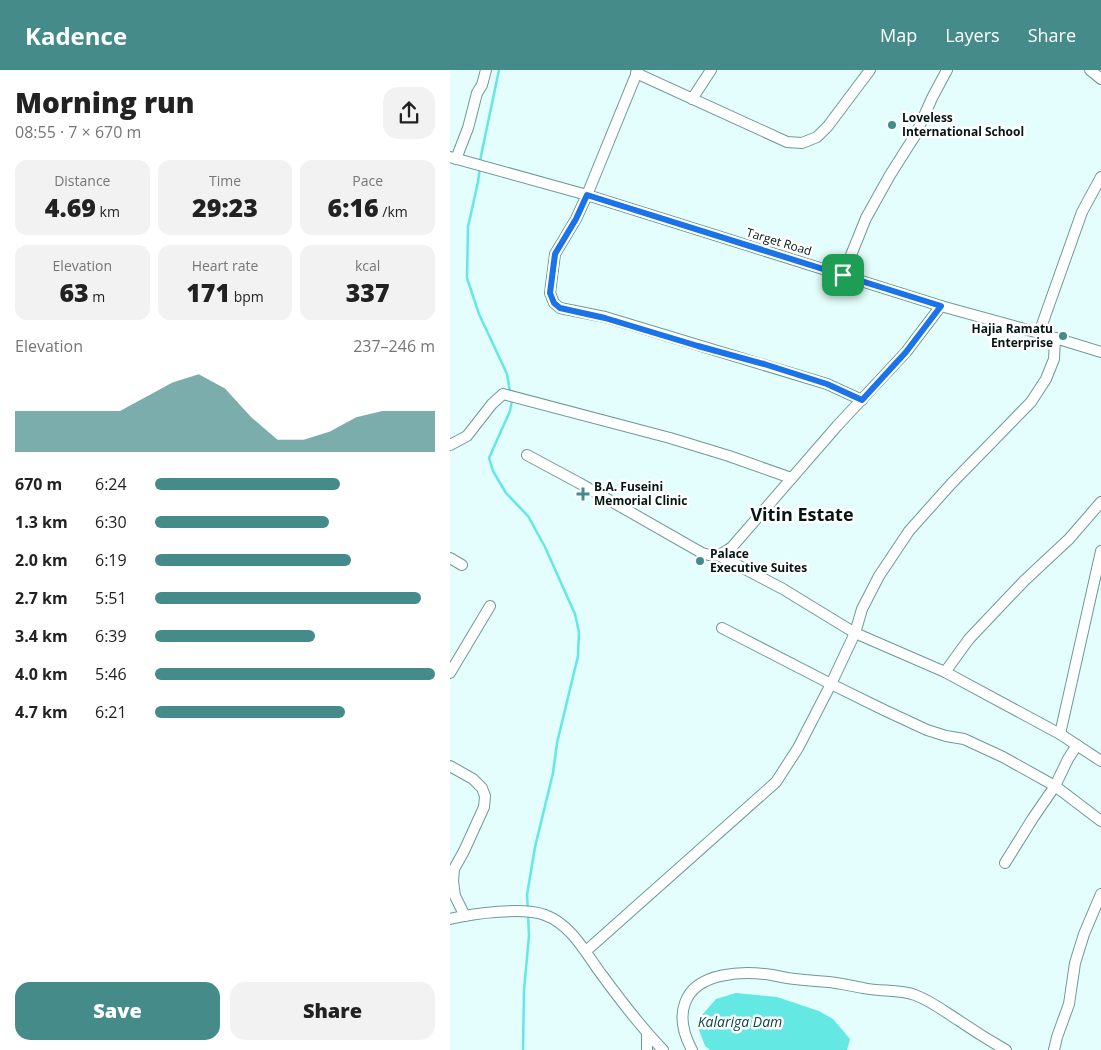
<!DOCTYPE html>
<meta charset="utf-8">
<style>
:root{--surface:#fff;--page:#f2f2f2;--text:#222;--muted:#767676;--accent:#448b89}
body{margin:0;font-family:"Open Sans",sans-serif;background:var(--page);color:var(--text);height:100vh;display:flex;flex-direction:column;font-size:19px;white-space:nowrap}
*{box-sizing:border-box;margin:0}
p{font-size:16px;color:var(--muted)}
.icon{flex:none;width:28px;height:28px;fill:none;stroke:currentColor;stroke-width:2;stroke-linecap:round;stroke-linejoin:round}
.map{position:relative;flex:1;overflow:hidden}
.drawer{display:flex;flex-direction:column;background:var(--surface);width:450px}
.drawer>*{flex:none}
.pin{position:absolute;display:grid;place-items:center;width:42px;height:42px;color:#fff;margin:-21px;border-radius:10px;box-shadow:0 2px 8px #0006}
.round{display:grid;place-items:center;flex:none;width:52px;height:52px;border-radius:15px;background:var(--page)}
.headline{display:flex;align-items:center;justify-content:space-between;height:85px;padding:0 15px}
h1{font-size:28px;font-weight:800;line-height:38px}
.figures{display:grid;grid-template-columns:repeat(3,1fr);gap:8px;height:85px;padding:5px 15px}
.figures div{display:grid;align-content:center;border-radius:12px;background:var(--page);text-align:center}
.figures b{font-size:25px;font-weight:800}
.figures small{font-size:14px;font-weight:400}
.figures p{font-size:14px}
.chart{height:140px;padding:10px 15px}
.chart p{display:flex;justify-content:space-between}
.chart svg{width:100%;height:90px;margin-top:5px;fill:var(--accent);opacity:.7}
.primary-button{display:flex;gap:10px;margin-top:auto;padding:10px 15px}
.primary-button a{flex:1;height:58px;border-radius:15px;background:var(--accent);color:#fff;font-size:20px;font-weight:800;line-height:58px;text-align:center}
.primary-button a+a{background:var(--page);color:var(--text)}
ul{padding:0 15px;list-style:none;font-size:16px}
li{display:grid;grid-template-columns:80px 60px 1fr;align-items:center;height:38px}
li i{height:12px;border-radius:6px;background:var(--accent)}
header{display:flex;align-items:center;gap:30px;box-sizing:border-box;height:70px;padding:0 25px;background:var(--accent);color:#fff}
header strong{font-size:24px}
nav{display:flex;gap:28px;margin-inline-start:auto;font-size:18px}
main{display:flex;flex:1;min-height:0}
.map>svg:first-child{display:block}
</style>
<header>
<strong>Kadence</strong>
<nav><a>Map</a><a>Layers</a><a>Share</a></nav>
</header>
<main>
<section class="drawer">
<div class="headline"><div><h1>Morning run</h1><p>08:55 · 7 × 670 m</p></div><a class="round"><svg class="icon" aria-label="share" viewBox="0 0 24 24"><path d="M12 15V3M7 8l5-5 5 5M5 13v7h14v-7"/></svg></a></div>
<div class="figures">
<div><p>Distance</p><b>4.69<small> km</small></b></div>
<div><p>Time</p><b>29:23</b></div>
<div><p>Pace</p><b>6:16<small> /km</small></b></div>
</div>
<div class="figures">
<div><p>Elevation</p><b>63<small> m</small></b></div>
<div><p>Heart rate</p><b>171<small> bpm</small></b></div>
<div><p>kcal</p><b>337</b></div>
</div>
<div class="chart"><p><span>Elevation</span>237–246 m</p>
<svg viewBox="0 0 160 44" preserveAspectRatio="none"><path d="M0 44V24L10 24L20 24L30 24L40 24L50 17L60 10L70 6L80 13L90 27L100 38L110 38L120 34L130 27L140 24L150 24L160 24V44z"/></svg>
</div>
<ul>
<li><b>670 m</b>6:24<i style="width:66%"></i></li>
<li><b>1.3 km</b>6:30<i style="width:62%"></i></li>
<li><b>2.0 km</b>6:19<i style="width:70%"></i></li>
<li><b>2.7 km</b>5:51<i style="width:95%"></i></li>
<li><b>3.4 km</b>6:39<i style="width:57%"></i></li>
<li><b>4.0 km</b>5:46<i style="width:100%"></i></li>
<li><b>4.7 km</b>6:21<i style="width:68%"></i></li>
</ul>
<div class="primary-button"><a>Save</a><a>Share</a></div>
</section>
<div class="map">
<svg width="651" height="980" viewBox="0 0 651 980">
<rect width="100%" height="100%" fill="#e3fefc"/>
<path fill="#63e8e3" d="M 286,923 L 327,927 L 369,941 L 383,949 L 400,969 L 397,980 L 260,980 L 255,976 L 249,960 L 252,945 L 266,929 Z"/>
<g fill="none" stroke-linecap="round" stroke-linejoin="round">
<g stroke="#63e8e3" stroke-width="2.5">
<path d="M 30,92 L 32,81 L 49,0"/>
<path d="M 30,97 L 28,112 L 18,157 L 17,208 L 29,244 L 57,304 L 60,322"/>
<path d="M 62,330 L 60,341 L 39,388 L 43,401 L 56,423 L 78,446 L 95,477 L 125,544 L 129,562 L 128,586 L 107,673 L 103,703 L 85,777 L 77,825 L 78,840"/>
<path d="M 73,980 L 74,920 L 79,866 L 78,845"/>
</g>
<g stroke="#6e9997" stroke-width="12">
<g id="minor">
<path d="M 188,0 L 137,125 L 126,149 L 105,184 L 100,223 L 104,233 L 110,238 L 155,247 L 377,314 L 412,330"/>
<path d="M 640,0 L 651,9"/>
<path d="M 186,3 L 337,72 L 352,73 L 367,67 L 378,56 L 420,0"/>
<path d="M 242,29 L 261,0"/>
<path d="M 0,87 L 137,125 L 491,236 L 589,263 L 651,282"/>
<path d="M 6,89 L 18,58 L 27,23 L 32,15 L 36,0"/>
<path d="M 393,205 L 416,148 L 440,105 L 466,64 L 482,28 L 497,0"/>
<path d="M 589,263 L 632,142 L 651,107"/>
<path d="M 0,375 L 17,366 L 42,334 L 53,324 L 220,368 L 279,386 L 341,408"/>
<path d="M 77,385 L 131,414 L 252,483 C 267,488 269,486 282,477 L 387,356 L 456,282 L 491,236"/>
<path d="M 270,486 L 333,519 L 405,563 L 495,602 L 610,664 L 651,691"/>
<path d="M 0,488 L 12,495"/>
<path d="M 272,558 L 381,614 L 434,640 L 477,660 L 496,666 L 514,669 L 553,687 L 605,716 L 651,751"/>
<path d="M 495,602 L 519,569 L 574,511 L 619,469 L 651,432"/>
<path d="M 0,603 L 40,536"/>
<path d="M 610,664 L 651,481"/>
<path d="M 0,696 L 23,709 L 32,718 L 35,726 L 34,737 L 14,781 L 4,799 L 3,811 L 5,826 L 15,846"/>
<path d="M 555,793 L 583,748 L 605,716 L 618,689 L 627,675"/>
<path d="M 0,849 C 24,843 73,837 95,845 C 122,855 136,884 152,905 C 171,931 191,957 213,980"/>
<path d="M 136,881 L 326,712 L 348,678 L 381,614 L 405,563 L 412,539 L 429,506 L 459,461 L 501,414 L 581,332 L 596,309 L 604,289 L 605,268"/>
<path d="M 197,963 L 197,980"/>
<path d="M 242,980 C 234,965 229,949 235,933 C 246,901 295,901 322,905 C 327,906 332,907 337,908 C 351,910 365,911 379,912 C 390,913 401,916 413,918 C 430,922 449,919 465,925 C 481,931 494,941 508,950 C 524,961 540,971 556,980"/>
<path d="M 604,980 L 607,967 L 619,934 L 625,893 L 634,864 L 651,824"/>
</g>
</g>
<use href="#minor" stroke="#fff" stroke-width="10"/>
</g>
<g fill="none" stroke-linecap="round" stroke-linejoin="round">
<g stroke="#fff" stroke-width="10">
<path id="route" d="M 137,125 L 491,236 L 456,282 L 412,330 L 377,314 L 314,294 L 248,276 L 155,248 L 110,238 L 104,233 L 100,223 L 105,184 L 126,149 Z"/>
</g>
<use href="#route" stroke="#1a73e8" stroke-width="6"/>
</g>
<g fill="#448b89" stroke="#fff" stroke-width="2">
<circle cx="442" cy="55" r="5"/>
<circle cx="613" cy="266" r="5"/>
<path d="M130.5 416.5h5v5h5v5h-5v5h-5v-5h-5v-5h5z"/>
<circle cx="250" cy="491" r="5"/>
</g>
<g text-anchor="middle" stroke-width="5" stroke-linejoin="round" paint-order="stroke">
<g font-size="12" font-weight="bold" fill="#041514" stroke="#fff" text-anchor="start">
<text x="452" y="52">Loveless<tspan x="452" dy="14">International School</tspan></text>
<text x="603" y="263" text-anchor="end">Hajia Ramatu<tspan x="603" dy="14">Enterprise</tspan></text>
<text x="144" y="421">B.A. Fuseini<tspan x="144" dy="14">Memorial Clinic</tspan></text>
<text x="260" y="488">Palace<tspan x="260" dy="14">Executive Suites</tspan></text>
</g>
<g font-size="12" fill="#041514" stroke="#fff">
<text transform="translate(329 172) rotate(17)" y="4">Target Road</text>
</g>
<g font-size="14" font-style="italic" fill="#074645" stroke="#fff">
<text x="290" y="957">Kalariga Dam</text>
</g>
<g font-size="18" font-weight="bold" fill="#041514" stroke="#fff">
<text x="352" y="451">Vitin Estate</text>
</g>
</g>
</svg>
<div class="pin" style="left:393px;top:205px;background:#1e9e55"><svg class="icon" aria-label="arrive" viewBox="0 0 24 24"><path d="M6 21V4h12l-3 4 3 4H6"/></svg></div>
</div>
</main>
